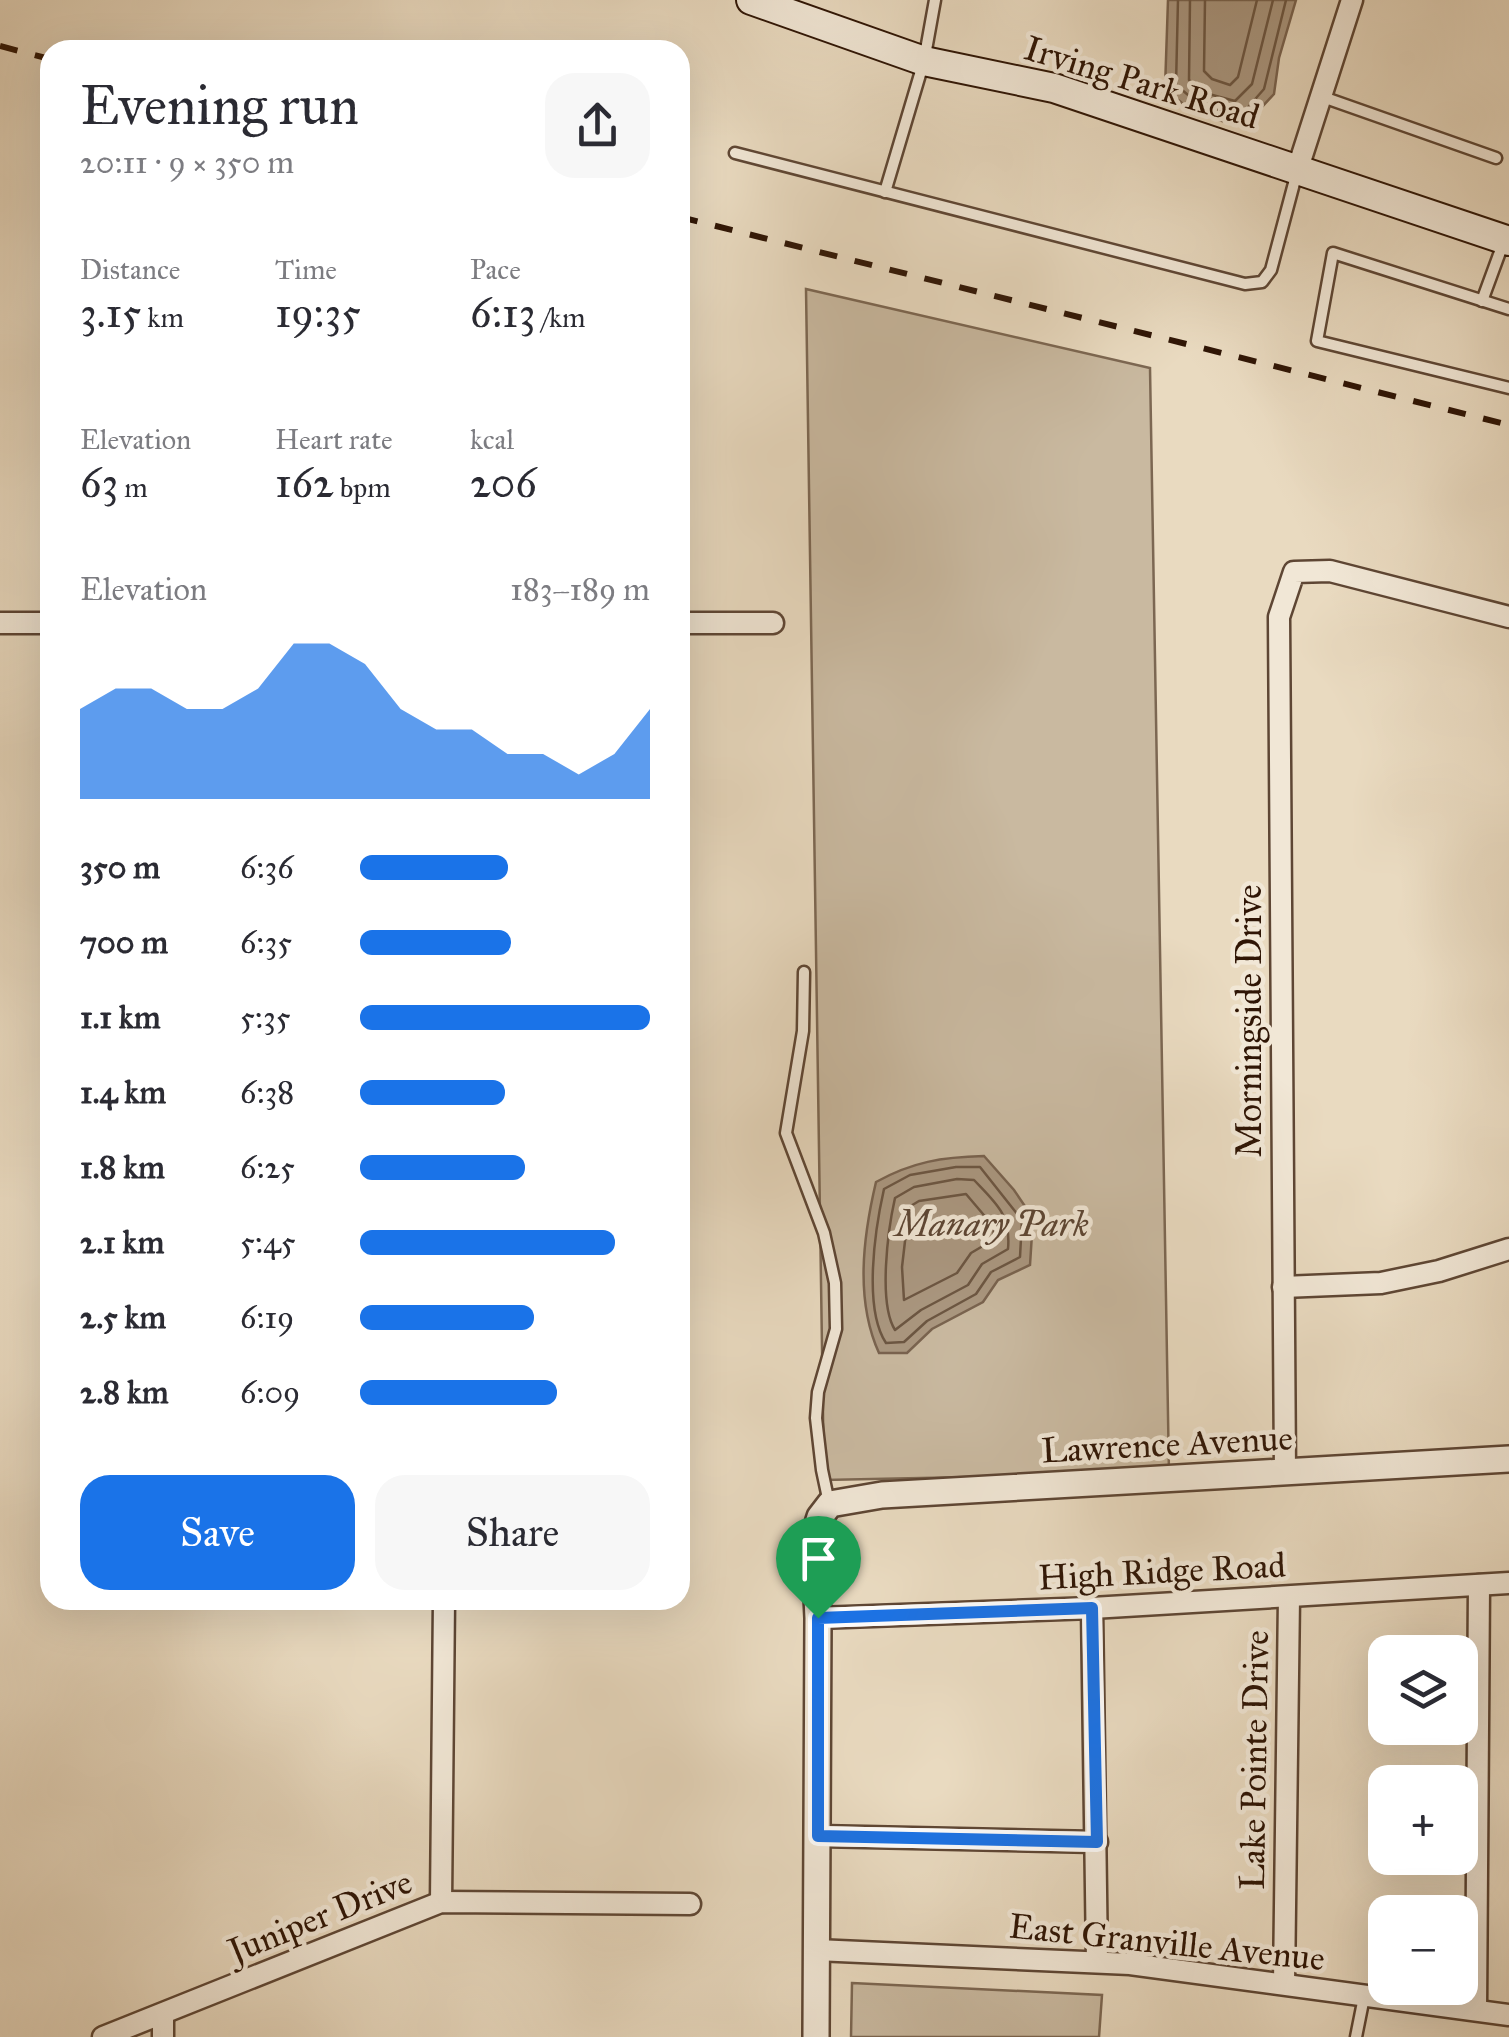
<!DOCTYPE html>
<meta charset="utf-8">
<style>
:root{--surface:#fff;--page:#f7f7f7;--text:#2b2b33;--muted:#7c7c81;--accent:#1a73e8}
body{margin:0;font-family:"IM FELL Great Primer",serif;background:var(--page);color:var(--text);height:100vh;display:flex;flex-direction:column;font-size:38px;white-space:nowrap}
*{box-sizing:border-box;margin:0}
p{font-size:32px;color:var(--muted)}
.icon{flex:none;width:55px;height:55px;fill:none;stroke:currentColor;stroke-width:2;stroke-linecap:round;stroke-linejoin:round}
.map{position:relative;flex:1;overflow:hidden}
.side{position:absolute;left:40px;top:40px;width:650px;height:1570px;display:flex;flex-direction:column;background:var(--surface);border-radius:30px;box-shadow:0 10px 40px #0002}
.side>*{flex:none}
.fabs{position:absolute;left:1368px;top:1635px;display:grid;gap:20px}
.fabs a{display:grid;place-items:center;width:110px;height:110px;border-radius:20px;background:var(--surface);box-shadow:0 10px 40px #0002;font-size:50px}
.pin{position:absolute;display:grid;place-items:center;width:85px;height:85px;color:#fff;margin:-102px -42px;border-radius:50% 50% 50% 0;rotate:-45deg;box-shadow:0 0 10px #0007}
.pin .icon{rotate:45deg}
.round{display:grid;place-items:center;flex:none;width:105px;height:105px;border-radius:30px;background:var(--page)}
.headline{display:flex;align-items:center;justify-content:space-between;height:170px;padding:0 40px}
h1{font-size:55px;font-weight:600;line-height:75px}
.metrics{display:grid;grid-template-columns:repeat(3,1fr);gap:15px;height:170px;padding:10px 40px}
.metrics div{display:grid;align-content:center}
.metrics b{font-size:42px;font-weight:600}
.metrics small{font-size:28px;font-weight:400}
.metrics p{font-size:28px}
.chart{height:280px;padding:20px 40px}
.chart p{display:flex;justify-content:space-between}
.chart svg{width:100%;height:180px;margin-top:10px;fill:var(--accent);opacity:.7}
.primary-button{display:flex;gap:20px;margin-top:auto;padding:20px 40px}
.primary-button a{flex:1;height:115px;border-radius:30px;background:var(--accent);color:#fff;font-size:40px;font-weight:600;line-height:115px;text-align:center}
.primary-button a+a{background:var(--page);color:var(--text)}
ul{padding:0 40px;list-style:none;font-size:32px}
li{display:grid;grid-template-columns:160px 120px 1fr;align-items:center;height:75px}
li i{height:25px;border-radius:12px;background:var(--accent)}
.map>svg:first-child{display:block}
</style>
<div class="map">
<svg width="1509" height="2037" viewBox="0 0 1509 2037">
<rect width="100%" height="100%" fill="#e9dac0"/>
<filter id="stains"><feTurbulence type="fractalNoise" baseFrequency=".002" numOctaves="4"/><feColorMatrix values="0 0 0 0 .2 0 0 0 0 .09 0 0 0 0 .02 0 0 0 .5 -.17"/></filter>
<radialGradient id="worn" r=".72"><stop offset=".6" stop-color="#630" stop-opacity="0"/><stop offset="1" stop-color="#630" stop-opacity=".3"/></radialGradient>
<g fill="#c9b9a0" stroke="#7c6752" stroke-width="2.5">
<path d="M 806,289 L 1150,368 L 1169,1473 L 824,1480 Z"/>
<path d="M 852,1983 L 1102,1995 L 1099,2037 L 851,2037 Z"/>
</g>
<g fill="#aa9780" stroke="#79634f" stroke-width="2.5">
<path d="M 1168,0 L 1296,0 L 1279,58 L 1274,94 L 1247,123 L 1236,125 L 1194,113 L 1165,89 Z"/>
<path d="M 984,1156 L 1014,1190 L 1033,1218 L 1030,1265 L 998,1280 L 983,1302 L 932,1329 L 907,1353 L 879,1353 C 855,1300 863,1237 876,1182 C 912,1162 942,1157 984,1156 Z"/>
</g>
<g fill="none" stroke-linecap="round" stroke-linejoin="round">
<g stroke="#6c5642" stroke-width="2.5">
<path d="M 1178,0 L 1176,85 L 1199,104 L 1235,115 L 1243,113 L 1264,89 L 1286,0"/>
<path d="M 1190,0 L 1189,80 L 1205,93 L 1235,101 L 1252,84 L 1273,0"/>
<path d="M 1205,0 L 1204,71 L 1212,79 L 1230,85 L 1238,77 L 1257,0"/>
<path d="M 956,1167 L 980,1167 L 1022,1220 L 1020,1257 L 991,1272 L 976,1294 L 927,1321 L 904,1342 L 886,1343 C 863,1308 875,1229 884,1189 L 910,1175 Z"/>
<path d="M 957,1179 L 974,1180 C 997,1204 1011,1215 1008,1249 L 982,1264 L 968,1285 L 921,1310 L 895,1330 C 878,1303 888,1229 895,1198 L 914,1187 Z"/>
<path d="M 966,1194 L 994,1227 L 993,1240 L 971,1253 L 957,1273 L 904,1300 L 902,1267 L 909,1207 L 919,1201 Z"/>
</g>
<g stroke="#5e4634" stroke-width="15">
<g id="service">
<path d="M 1320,96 L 1496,158"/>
<path d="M 735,153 L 1245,284 L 1262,282 L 1271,270 L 1297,172"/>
<path d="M 885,192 L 924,61 L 935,0"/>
<path d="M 1482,301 L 1504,241"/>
<path d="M 1509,309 L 1333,253 L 1317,341 L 1509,388"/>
<path d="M 804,972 L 803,1031 L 786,1133 L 824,1233 L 835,1283 L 836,1329 L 818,1392 L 816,1418 L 822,1470 L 829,1503"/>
<path d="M 1356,2037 L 1364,1997"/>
</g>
</g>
<g stroke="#5e4634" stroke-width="25">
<g id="minor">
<path d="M 1297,171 L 1352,0"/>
<path d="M 0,623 L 50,623"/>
<path d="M 680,623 L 773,623"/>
<path d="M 1283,1287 L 1381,1283 L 1439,1271 L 1509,1249"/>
<path d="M 1285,1472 L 1279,617 L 1294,572 L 1330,571 L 1509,617"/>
<path d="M 1092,1608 L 1097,1961"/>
<path d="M 818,1618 L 1092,1608 L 1509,1583"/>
<path d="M 818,1836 L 1097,1842"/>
<path d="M 441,1902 L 444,1600"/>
<path d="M 816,1950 L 1130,1964 L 1509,2015"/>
<path d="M 1284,1984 L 1289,1597"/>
<path d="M 1476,2010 L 1479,1585"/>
<path d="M 163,2014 L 163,2037"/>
<path d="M 103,2037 L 441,1902 L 690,1904"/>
</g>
</g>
<g stroke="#5e4634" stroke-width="30">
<path id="tertiary" d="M 816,2037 L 818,1618 L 814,1536 L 820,1517 L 830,1504 L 882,1495 L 1509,1459"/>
</g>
<g stroke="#2f1505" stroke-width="32">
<path id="secondary" d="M 751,0 L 924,61 L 1054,88 L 1509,241"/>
</g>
<use href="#service" stroke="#f1e7d6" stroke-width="10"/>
<use href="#minor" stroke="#f1e7d6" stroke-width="20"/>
<use href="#tertiary" stroke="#f1e7d6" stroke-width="25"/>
<use href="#secondary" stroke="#f1e7d6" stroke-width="28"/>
<g stroke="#2f1505" stroke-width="6" stroke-dasharray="18 18" stroke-linecap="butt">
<path d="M 0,46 L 50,59"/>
<path d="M 680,217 L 1509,425"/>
</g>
</g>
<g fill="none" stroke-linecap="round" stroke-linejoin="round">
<g stroke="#fff" stroke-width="20">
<path id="route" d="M 1092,1608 L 1097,1842 L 818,1836 L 818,1618 Z"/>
</g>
<use href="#route" stroke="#1a73e8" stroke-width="12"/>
</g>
<g text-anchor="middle" stroke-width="9" stroke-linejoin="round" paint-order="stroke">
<g font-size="35" fill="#2f1505" stroke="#f1e7d6">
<text transform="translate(1142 82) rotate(17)" y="12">Irving Park Road</text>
<text transform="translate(1249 1021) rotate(-90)" y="12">Morningside Drive</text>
<text transform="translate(1167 1444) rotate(-3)" y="12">Lawrence Avenue</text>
<text transform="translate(1162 1571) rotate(-3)" y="12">High Ridge Road</text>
<text transform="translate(1254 1760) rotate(-89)" y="12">Lake Pointe Drive</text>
<text transform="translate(320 1916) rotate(-22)" y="12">Juniper Drive</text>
<text transform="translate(1167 1942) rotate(6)" y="12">East Granville Avenue</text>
</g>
<g font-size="35" font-style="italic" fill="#5d4634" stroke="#f1e7d6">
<text x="992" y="1236">Manary Park</text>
</g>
</g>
<rect width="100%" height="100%" filter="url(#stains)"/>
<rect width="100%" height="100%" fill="url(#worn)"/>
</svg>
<div class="fabs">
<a><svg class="icon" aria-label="layers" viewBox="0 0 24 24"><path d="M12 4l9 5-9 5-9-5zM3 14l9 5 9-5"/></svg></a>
<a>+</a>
<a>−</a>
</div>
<div class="pin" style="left:818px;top:1618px;background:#1e9e55"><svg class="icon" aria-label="arrive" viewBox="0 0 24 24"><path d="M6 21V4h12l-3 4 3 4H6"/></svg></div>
<section class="side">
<div class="headline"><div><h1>Evening run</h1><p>20:11 · 9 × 350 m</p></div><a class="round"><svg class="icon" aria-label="share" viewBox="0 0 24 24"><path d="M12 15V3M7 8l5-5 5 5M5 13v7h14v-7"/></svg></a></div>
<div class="metrics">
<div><p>Distance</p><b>3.15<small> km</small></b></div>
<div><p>Time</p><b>19:35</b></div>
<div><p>Pace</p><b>6:13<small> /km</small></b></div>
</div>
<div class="metrics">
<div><p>Elevation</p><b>63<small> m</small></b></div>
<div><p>Heart rate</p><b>162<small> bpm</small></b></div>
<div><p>kcal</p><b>206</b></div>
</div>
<div class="chart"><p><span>Elevation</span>183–189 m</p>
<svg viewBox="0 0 160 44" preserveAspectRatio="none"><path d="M0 44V22L10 17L20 17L30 22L40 22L50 17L60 6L70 6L80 11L90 22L100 27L110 27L120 33L130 33L140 38L150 33L160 22V44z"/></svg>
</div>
<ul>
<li><b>350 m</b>6:36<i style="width:51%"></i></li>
<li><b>700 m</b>6:35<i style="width:52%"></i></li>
<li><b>1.1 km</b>5:35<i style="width:100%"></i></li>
<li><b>1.4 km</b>6:38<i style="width:50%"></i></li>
<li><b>1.8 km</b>6:25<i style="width:57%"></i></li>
<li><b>2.1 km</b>5:45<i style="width:88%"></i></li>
<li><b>2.5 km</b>6:19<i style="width:60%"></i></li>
<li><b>2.8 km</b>6:09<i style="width:68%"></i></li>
</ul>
<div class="primary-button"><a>Save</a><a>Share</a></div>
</section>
</div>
